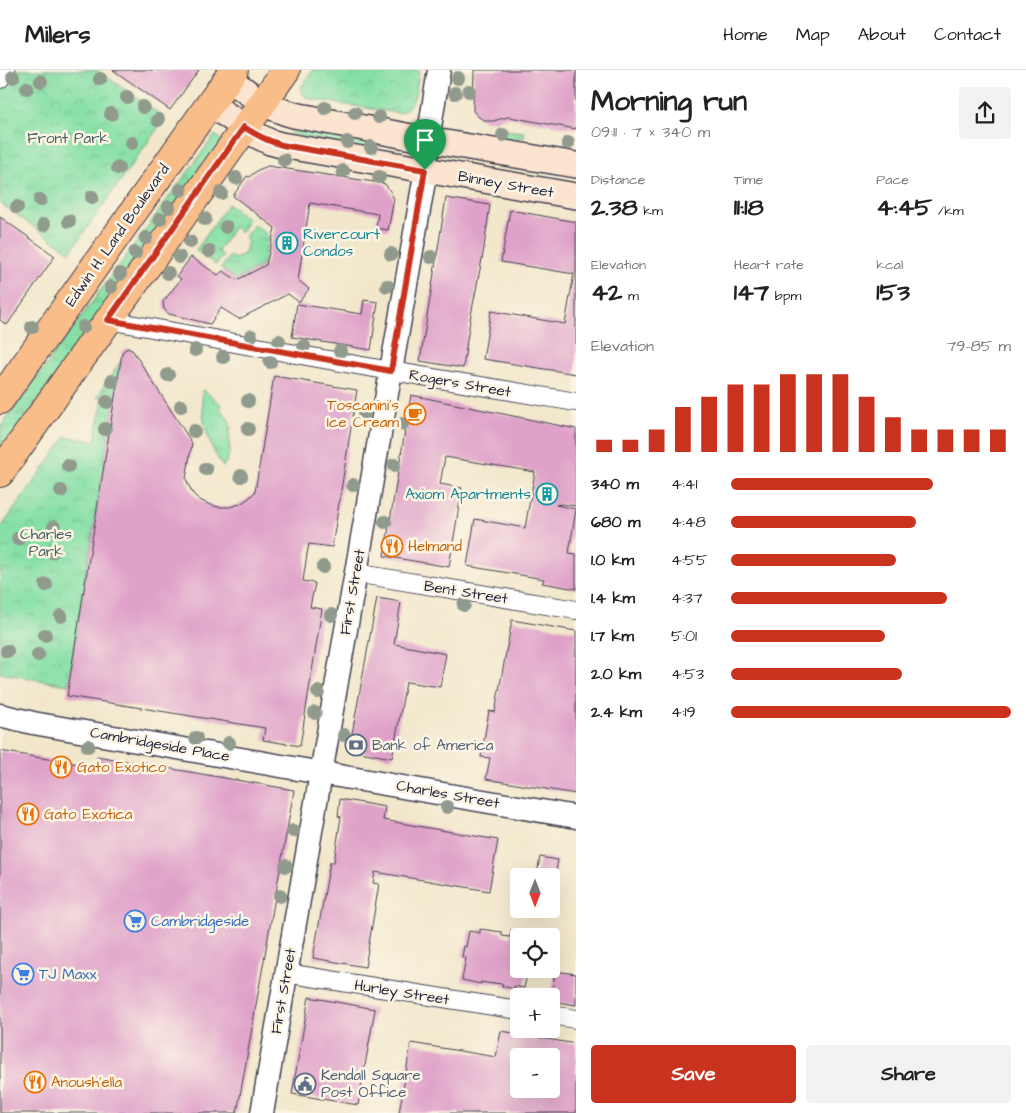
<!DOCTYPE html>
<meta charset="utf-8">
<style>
:root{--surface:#fff;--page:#f2f2f2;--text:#222;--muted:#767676;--line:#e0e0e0;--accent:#c8321e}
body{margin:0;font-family:"Architects Daughter",sans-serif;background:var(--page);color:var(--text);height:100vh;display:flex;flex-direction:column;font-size:19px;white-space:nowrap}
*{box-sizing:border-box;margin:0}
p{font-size:16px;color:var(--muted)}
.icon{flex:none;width:28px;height:28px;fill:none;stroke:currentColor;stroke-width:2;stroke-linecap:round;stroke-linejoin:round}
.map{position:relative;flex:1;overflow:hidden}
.sheet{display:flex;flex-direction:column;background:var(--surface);width:450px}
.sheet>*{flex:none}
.needle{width:32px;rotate:180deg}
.fabs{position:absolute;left:510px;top:798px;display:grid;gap:10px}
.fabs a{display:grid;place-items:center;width:50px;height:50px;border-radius:5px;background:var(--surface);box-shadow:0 5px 20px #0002;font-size:25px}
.pin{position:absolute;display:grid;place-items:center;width:42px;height:42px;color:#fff;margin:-51px -21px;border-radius:50% 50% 50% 0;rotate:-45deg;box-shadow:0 0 5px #0007}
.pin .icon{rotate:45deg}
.round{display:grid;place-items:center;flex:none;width:52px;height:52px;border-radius:5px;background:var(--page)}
.overview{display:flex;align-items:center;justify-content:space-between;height:85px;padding:0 15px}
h1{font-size:28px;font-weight:700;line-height:38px}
.figures{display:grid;grid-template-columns:repeat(3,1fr);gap:8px;height:85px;padding:5px 15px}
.figures div{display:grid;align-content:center}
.figures b{font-size:25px;font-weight:700}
.figures small{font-size:14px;font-weight:400}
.figures p{font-size:14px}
.chart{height:140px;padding:10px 15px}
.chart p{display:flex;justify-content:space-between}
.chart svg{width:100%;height:90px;margin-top:5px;stroke:var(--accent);stroke-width:6}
.button{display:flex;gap:10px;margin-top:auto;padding:10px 15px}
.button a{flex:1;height:58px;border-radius:5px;background:var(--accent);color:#fff;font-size:20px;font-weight:700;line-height:58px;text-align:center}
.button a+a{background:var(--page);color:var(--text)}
ul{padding:0 15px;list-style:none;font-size:16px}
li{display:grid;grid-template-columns:80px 60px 1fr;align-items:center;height:38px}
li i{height:12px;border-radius:6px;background:var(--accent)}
header{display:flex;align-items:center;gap:30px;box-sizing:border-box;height:70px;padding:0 25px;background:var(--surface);border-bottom:1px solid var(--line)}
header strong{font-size:24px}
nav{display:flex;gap:28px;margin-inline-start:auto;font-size:18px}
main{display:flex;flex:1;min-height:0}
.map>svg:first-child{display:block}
</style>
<header>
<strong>Milers</strong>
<nav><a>Home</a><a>Map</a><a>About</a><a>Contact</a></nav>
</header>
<main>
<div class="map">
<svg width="576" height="1043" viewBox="0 0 576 1043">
<defs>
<pattern id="grass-tufts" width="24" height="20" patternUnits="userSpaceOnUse" patternTransform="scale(1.25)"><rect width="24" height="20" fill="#86e0a6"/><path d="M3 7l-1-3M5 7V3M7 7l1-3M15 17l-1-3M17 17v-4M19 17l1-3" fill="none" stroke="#73c090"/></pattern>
<pattern id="park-crowns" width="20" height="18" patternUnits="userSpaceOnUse" patternTransform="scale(1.25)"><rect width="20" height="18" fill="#86e0a6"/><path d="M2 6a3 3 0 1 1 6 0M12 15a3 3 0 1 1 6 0" fill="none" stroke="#73c090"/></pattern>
</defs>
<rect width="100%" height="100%" fill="#fcf5e5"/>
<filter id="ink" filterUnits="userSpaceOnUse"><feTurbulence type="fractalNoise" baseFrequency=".02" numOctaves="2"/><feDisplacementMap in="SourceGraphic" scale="10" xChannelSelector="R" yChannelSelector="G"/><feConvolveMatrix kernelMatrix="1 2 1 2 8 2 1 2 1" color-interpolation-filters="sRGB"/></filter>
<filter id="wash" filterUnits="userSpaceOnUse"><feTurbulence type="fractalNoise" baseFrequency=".0096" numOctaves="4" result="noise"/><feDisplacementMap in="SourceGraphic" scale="20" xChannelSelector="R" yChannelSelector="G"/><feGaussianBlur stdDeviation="1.12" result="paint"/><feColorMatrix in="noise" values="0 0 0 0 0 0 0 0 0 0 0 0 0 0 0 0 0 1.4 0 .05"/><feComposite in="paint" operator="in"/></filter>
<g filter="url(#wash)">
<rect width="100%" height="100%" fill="#f2e7cb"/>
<g fill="url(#grass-tufts)" stroke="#548170">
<path d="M 292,59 L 379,74 L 377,82 L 290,64 Z"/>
<path d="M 495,59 L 524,62 L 525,67 L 503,70 L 493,70 Z"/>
<path d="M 215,65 L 223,71 L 0,383 L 1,356 Z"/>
<path d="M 228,134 L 248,149 L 245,153 L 246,155 L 241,162 L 234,157 L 218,181 L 223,186 L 216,195 L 196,180 Z"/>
<path d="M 254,155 L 268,165 L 263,195 L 236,210 L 221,198 L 230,186 L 235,189 L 245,183 L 248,171 L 244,168 Z"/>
<path d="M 202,320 L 206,322 L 222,335 L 220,339 C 226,345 230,350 231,359 L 229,360 L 230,369 L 229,378 L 231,379 L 226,392 L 223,397 C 206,371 202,350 202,320 Z"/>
</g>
<g fill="url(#park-crowns)" stroke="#548170">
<path d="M 14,0 L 97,0 L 165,48 L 70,182 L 0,133 L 0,20 Z"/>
<path d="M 313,0 L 419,0 C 416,17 417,38 398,43 L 310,29 C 304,27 302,23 301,17 Z"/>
<path d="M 121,291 L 68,615 L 0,603 L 0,459 L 66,367 L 95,371 L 103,327 L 97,327 Z"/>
</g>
<g id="blocks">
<g fill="#dfa1c9" fill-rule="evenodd">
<path d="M 113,0 L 199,0 L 170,40 Z"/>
<path d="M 474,0 L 576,0 L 576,59 L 509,47 L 504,48 L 493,51 L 486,51 L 480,48 L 473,41 Z"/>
<path d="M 268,96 L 381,113 L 385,114 L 390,121 L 394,129 L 388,160 L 376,158 L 378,144 L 310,133 L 298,210 L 309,219 L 299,232 L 288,224 L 239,249 L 221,238 L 210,254 L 169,244 L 164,239 L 163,232 L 181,209 L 177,206 L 191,187 L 218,205 L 223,201 L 237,210 L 266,195 L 275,158 L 233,126 L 247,106 L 249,107 L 258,100 Z"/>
<path d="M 446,128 L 490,135 L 483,184 L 470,250 L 463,298 L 420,291 Z"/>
<path d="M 510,140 L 576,152 L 576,304 L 483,289 L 491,241 L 565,254 L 574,204 L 501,192 Z"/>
<path d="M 0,147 L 55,186 L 7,255 L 0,250 Z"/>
<path d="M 364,230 L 378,232 L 371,280 L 292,267 L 297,234 L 362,244 Z"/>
<path d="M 128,278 L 133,281 L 192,373 L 186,409 L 190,418 L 194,425 L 200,430 L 208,434 L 218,437 L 229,437 L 240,434 L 249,428 L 255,422 L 274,306 L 357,320 L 332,477 L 309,474 L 307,484 L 303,511 L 315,513 L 310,537 L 322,539 L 300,676 L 263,670 L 265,658 L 67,626 L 122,283 L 124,280 Z"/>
<path d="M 411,325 L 576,359 L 576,436 L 562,434 L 556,435 L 576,439 L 569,483 L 576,484 L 576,519 L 542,513 L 544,509 L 467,496 L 475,449 L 525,458 L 535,402 L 445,387 L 440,414 L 462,418 L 449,497 L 384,486 Z"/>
<path d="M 377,528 L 401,532 L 394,574 L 446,584 L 440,617 L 406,612 L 392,688 L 349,680 Z"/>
<path d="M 512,550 L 576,561 L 576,724 L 486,709 L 490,688 L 481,687 L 489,641 L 495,642 Z"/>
<path d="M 0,681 L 96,697 L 97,686 L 294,720 L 237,1043 L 0,1043 Z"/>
<path d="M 340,729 L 385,737 L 383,750 L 498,770 L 489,821 L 375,802 L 373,813 L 379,814 L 365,897 L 313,888 L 330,792 L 334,792 L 341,747 L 338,746 Z"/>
<path d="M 540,787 L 558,790 L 552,822 L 551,822 L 551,806 L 539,806 L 540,805 L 537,804 Z"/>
<path d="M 480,859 L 502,862 L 502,866 L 510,867 L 511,860 L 524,862 L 524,866 L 519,866 L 519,899 L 528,899 L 524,918 L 514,916 L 514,919 L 502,916 L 503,914 L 493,913 L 493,914 L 481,912 L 481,914 L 462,910 L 466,888 L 462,887 L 464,876 L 466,877 L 469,861 L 480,863 Z"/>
<path d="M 555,901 L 576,904 L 576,935 L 551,931 Z"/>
<path d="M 309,927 L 375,939 L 358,1035 L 292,1024 Z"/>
<path d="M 501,961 L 576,974 L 576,1043 L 399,1043 L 411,973 L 496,987 ZM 519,986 L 551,986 L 551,1019 L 519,1019 Z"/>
</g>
</g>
</g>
<g filter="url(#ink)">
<use href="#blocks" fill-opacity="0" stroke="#414051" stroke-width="1"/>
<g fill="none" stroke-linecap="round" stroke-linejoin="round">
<g stroke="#414051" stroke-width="20">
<g id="minor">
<path d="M 0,9 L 6,0"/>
<path d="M 108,250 L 362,296 L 576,332"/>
<path d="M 355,503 L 576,540"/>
<path d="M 286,903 L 519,940"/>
<path d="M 551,945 L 576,949"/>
</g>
</g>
<g stroke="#414051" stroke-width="25">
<g id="tertiary">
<path d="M 0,645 L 33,653 L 576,747"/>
<path d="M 262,1043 L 424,111 L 428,70 L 439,0"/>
</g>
</g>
<g stroke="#414051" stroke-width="28">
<g id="secondary">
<path d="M 228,8 L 262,33 L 284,42 L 294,45 L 428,70 L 576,95"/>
<path d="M 210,34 L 258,66 L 270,72 L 281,75 L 576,126"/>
</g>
</g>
<g stroke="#414051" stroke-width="30">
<g id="primary">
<path d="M 0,330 L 234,0"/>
<path d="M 0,403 L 286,0"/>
</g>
</g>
<use href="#minor" stroke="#fff" stroke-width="18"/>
<use href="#tertiary" stroke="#fff" stroke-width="22"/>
<use href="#secondary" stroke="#fce5d0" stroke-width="25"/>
<use href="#primary" stroke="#f8bd89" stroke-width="28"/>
</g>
<g fill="#909a8d">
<circle cx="13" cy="7" r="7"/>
<circle cx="458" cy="8" r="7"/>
<circle cx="100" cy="9" r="7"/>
<circle cx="41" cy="11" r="7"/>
<circle cx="27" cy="18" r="7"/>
<circle cx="469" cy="21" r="7"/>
<circle cx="455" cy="23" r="7"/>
<circle cx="127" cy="27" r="7"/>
<circle cx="143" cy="37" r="7"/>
<circle cx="325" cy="38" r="7"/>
<circle cx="355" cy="43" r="7"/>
<circle cx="111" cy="44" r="7"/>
<circle cx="379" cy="47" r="7"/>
<circle cx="158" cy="50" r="7"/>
<circle cx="503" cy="65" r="7"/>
<circle cx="347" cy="72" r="7"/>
<circle cx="132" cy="73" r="7"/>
<circle cx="568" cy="73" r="7"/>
<circle cx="371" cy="77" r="7"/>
<circle cx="284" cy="90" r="7"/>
<circle cx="118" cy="98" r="7"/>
<circle cx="343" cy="101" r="7"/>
<circle cx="379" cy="107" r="7"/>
<circle cx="236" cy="108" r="7"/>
<circle cx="181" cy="120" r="7"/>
<circle cx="221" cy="123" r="7"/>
<circle cx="92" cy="127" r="7"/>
<circle cx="40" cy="130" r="7"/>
<circle cx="17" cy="137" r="7"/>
<circle cx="169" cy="137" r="7"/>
<circle cx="160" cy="149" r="7"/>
<circle cx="205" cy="149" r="7"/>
<circle cx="69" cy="151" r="7"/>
<circle cx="44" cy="155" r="7"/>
<circle cx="226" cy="157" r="7"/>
<circle cx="146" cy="168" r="7"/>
<circle cx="190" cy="172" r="7"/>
<circle cx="209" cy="181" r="7"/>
<circle cx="135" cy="183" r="7"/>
<circle cx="391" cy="184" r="7"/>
<circle cx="179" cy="187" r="7"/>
<circle cx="431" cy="187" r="7"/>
<circle cx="168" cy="203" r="7"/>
<circle cx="120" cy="204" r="7"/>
<circle cx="387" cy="216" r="7"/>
<circle cx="111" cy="217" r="7"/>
<circle cx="32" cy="257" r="7"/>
<circle cx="83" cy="257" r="7"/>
<circle cx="251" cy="266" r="7"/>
<circle cx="279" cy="271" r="7"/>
<circle cx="304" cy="276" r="7"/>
<circle cx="195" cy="280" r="7"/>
<circle cx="340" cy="281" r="7"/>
<circle cx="223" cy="287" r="7"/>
<circle cx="270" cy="292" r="7"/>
<circle cx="168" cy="305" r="7"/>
<circle cx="112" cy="311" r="7"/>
<circle cx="248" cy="331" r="7"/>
<circle cx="107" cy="332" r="7"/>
<circle cx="181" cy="336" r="7"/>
<circle cx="364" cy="346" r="7"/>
<circle cx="402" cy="354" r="7"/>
<circle cx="105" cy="359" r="7"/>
<circle cx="248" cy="359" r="7"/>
<circle cx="194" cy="361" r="7"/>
<circle cx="394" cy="395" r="7"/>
<circle cx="68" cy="396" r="7"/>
<circle cx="206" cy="399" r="7"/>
<circle cx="241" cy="406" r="7"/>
<circle cx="353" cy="415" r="7"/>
<circle cx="61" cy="421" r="7"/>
<circle cx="385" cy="452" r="7"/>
<circle cx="54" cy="457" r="7"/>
<circle cx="18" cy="469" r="7"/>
<circle cx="52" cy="482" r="7"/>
<circle cx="323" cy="497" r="7"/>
<circle cx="46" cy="515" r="7"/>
<circle cx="464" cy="535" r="7"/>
<circle cx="331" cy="545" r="7"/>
<circle cx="61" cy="546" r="7"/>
<circle cx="45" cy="565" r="7"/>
<circle cx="7" cy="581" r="7"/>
<circle cx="38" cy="585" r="7"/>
<circle cx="318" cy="622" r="7"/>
<circle cx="315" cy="643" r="7"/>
<circle cx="344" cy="665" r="7"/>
<circle cx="196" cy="668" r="7"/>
<circle cx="229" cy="673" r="7"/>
<circle cx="88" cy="676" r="7"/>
<circle cx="447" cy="737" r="7"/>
<circle cx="293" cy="761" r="7"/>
<circle cx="286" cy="796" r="7"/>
<circle cx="280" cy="826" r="7"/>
</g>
</g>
<g fill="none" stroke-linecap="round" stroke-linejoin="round" filter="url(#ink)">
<g stroke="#fff" stroke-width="10">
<path id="route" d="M 244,57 C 258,66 266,70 282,75 L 425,100 L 391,301 L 108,250 Z"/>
</g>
<use href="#route" stroke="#c8321e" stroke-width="6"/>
</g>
<defs>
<g id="building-ring" transform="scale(1.125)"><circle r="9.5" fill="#fcf5e5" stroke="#0f9aa8" stroke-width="1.5"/><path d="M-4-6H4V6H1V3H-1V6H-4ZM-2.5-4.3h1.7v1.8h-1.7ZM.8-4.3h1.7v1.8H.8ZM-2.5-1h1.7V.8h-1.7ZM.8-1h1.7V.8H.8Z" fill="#0f9aa8"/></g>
<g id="cafe-ring" transform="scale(1.125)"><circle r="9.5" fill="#fcf5e5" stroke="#e8710a" stroke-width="1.5"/><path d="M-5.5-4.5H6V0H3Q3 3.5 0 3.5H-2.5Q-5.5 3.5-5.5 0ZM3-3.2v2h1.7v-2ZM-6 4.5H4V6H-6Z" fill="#e8710a"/></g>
<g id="restaurant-ring" transform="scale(1.125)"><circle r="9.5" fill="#fcf5e5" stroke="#e8710a" stroke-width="1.5"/><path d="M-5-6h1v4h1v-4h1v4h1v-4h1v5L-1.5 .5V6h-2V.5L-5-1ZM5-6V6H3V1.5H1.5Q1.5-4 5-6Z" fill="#e8710a"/></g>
<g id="bank-ring" transform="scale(1.125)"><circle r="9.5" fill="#fcf5e5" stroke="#5c6f8a" stroke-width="1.5"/><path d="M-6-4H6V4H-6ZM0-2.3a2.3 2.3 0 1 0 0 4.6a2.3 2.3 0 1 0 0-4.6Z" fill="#5c6f8a"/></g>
<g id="supermarket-ring" transform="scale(1.125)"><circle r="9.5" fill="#fcf5e5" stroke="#3f7fe0" stroke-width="1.5"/><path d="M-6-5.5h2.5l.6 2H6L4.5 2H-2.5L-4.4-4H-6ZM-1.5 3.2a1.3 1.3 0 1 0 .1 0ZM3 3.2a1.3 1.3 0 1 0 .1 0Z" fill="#3f7fe0"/></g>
<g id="civic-ring" transform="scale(1.125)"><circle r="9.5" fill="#fcf5e5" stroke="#5c6f8a" stroke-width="1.5"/><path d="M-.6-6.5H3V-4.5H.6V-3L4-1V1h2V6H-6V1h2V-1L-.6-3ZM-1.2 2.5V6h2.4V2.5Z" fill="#5c6f8a"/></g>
</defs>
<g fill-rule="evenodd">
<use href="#building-ring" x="287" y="173"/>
<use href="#cafe-ring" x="415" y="344"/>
<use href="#building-ring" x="547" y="424"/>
<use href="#restaurant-ring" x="392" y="476"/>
<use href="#bank-ring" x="356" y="675"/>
<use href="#restaurant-ring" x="61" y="697"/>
<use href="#restaurant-ring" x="28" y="744"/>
<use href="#supermarket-ring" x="135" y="851"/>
<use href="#supermarket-ring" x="23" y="904"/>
<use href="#restaurant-ring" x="35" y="1012"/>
<use href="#civic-ring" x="305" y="1014"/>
</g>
<g text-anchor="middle" stroke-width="5" stroke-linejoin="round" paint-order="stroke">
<g font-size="15" fill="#405b5b" stroke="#fcf5e5">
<text x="68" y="73">Front Park</text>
<text x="46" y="469">Charles<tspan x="46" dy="17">Park</tspan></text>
</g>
<g font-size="15" fill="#22223b" stroke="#fcf5e5">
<text transform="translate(506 114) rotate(10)" y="5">Binney Street</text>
<text transform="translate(117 165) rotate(-55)" y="5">Edwin H. Land Boulevard</text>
<text transform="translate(460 313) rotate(10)" y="5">Rogers Street</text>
<text transform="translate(352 522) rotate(-80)" y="5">First Street</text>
<text transform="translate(466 522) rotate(9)" y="5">Bent Street</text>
<text transform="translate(160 674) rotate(10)" y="5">Cambridgeside Place</text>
<text transform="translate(448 724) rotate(10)" y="5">Charles Street</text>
<text transform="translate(283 921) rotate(-80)" y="5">First Street</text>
<text transform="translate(402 922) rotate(9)" y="5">Hurley Street</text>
</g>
<g font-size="15" fill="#0d838f" stroke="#fcf5e5" text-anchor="start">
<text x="303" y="169">Rivercourt<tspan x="303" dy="17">Condos</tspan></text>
<text x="531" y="429" text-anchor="end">Axiom Apartments</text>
</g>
<g font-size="15" fill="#c56008" stroke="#fcf5e5" text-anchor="start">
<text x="399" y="340" text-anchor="end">Toscanini's<tspan x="399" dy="17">Ice Cream</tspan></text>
<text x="408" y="481">Helmand</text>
<text x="77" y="702">Gato Exotico</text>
<text x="44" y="749">Gato Exotica</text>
<text x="51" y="1017">Anoush'ella</text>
</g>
<g font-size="15" fill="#4e5e75" stroke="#fcf5e5" text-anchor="start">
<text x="372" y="680">Bank of America</text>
<text x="321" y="1010">Kendall Square<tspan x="321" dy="17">Post Office</tspan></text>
</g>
<g font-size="15" fill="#366cbe" stroke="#fcf5e5" text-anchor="start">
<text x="151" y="856">Cambridgeside</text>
<text x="39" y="909">TJ Maxx</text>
</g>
</g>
</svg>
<div class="fabs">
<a><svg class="needle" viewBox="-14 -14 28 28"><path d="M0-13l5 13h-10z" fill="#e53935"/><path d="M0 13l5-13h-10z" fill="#767676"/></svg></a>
<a><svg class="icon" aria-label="locate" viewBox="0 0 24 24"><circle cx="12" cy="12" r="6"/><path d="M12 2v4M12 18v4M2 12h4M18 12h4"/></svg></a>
<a>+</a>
<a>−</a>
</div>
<div class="pin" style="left:425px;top:100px;background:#1e9e55"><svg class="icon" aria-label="arrive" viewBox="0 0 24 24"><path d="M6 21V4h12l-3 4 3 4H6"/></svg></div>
</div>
<section class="sheet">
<div class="overview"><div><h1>Morning run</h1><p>09:11 · 7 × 340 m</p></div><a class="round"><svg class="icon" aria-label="share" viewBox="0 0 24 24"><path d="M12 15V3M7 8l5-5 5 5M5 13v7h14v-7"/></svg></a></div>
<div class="figures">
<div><p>Distance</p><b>2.38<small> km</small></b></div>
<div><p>Time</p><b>11:18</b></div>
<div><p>Pace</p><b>4:45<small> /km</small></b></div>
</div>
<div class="figures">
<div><p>Elevation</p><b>42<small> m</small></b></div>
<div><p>Heart rate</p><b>147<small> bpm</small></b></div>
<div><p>kcal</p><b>153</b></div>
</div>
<div class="chart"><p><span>Elevation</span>79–85 m</p>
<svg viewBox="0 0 160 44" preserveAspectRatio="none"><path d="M5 44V38M15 44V38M25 44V33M35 44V22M45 44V17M55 44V11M65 44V11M75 44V6M85 44V6M95 44V6M105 44V17M115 44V27M125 44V33M135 44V33M145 44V33M155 44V33"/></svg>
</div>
<ul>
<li><b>340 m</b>4:41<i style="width:72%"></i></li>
<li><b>680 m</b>4:48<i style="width:66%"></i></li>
<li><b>1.0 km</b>4:55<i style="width:59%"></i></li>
<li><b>1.4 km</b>4:37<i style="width:77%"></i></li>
<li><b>1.7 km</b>5:01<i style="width:55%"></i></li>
<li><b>2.0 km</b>4:53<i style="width:61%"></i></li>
<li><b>2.4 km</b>4:19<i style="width:100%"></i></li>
</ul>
<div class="button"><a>Save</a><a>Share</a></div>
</section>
</main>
